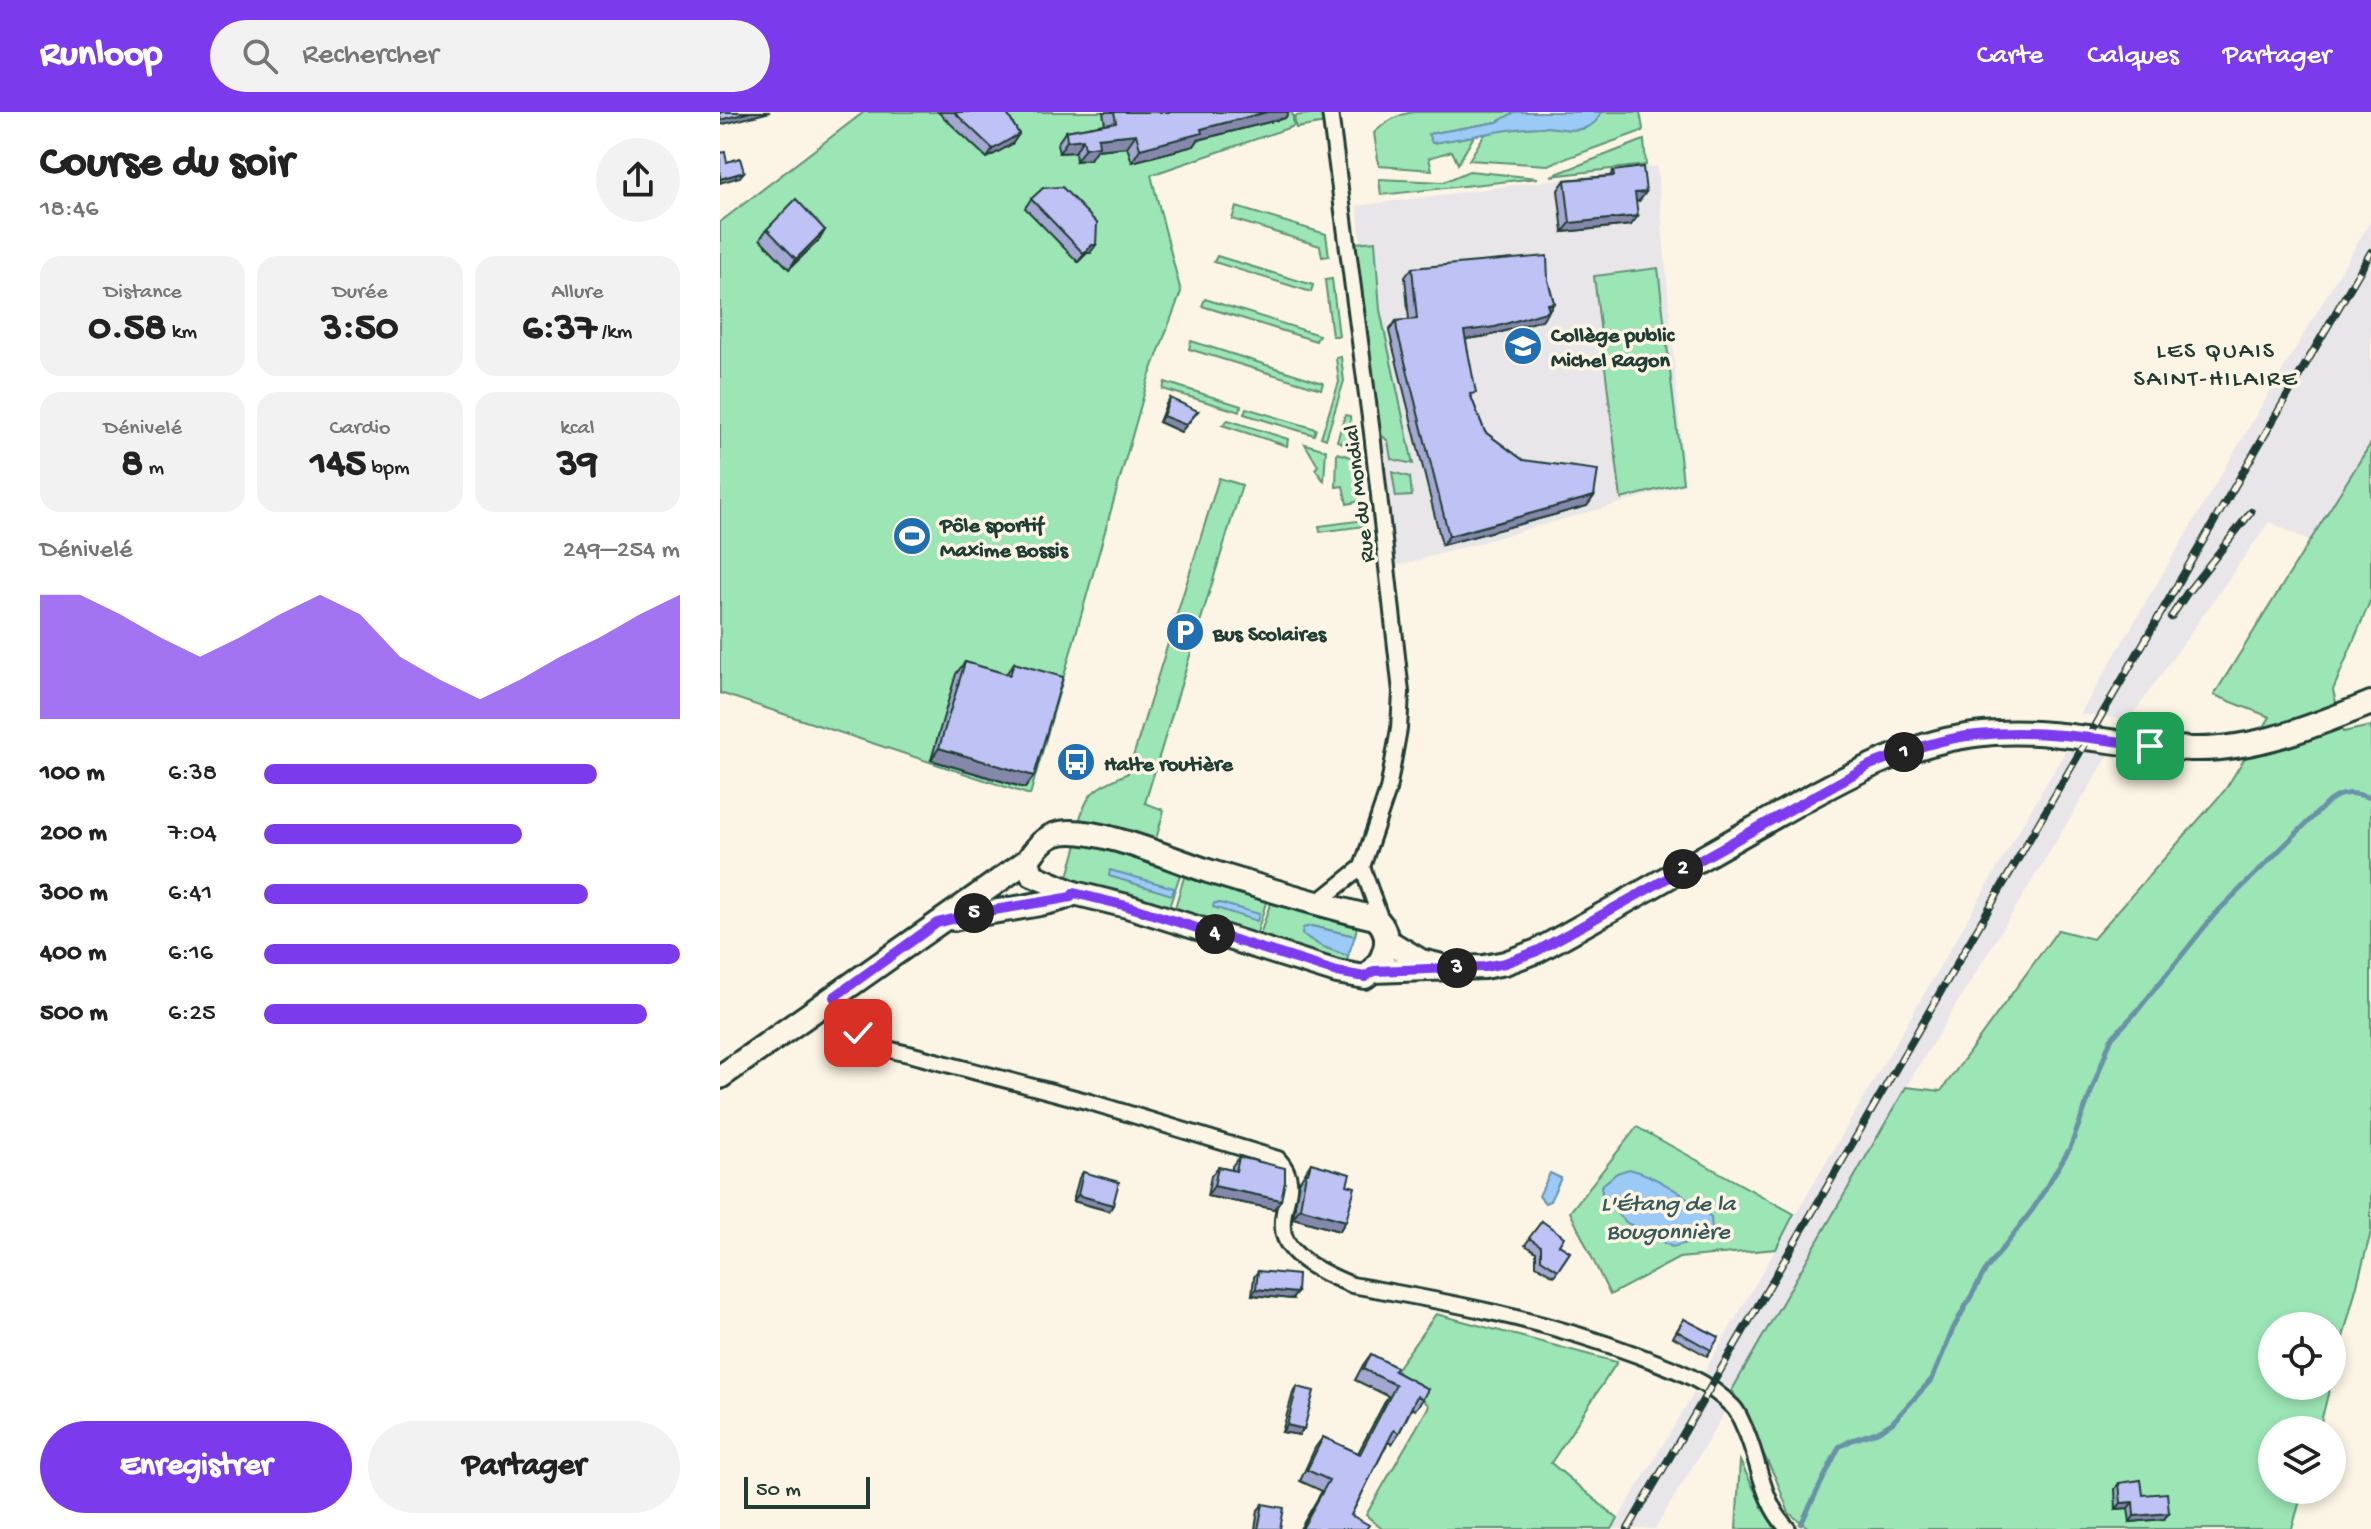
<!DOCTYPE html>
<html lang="fr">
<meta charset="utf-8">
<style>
:root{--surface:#fff;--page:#f2f2f2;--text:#222;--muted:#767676;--accent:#7c3aed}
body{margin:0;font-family:"Gochi Hand",sans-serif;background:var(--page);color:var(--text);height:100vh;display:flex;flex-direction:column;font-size:30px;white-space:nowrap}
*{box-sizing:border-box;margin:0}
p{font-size:26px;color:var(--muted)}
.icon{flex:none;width:44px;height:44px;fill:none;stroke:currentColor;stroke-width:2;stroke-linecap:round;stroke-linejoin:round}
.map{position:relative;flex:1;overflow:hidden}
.panel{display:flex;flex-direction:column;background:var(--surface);width:720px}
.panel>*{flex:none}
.fabs{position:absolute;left:1538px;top:1200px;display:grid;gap:16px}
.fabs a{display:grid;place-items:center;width:88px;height:88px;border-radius:50%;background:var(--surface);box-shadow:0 4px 12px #0003;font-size:40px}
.scale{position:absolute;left:24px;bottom:20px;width:126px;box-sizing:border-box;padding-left:8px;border:4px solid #1f3d34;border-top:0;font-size:22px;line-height:28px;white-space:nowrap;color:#1f3d34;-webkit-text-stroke:6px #fcf5e5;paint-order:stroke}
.pin{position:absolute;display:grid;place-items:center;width:68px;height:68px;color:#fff;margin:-34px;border-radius:16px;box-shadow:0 4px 12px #0006}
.km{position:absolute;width:40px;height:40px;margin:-20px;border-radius:50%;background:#222;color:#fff;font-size:22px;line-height:40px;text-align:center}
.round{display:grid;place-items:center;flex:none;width:84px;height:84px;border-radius:42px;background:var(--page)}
.overview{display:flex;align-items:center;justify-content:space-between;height:136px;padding:0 40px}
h1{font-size:44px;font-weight:700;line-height:60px}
.stats{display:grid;grid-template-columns:repeat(3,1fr);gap:12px;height:136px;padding:8px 40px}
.stats div{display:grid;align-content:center;border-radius:20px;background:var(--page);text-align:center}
.stats b{font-size:40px;font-weight:700}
.stats small{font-size:22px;font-weight:400}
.stats p{font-size:22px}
.chart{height:224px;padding:16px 40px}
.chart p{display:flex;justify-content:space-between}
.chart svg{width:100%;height:144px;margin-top:8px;fill:var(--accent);opacity:.7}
.primary-button{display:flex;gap:16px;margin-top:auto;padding:16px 40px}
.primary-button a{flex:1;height:92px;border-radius:48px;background:var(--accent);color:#fff;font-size:32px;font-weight:700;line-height:92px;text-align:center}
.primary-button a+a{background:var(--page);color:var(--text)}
ul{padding:0 40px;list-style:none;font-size:26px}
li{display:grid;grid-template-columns:128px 96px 1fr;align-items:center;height:60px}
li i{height:20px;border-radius:10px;background:var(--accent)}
header{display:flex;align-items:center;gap:48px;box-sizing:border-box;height:112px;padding:0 40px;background:var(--accent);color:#fff}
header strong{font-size:38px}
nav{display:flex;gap:44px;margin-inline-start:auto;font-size:28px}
.search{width:560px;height:72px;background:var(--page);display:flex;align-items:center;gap:20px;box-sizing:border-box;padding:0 28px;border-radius:44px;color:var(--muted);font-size:30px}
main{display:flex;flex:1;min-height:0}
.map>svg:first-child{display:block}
</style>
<header>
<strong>Runloop</strong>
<div class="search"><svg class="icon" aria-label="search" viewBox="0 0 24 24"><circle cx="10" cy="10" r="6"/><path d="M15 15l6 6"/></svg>Rechercher</div>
<nav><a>Carte</a><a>Calques</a><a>Partager</a></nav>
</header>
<main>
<section class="panel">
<div class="overview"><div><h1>Course du soir</h1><p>18:46</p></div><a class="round"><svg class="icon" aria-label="share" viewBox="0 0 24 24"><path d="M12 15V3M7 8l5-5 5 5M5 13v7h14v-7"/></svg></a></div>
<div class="stats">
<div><p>Distance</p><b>0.58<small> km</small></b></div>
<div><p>Durée</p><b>3:50</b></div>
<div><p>Allure</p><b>6:37<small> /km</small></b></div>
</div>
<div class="stats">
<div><p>Dénivelé</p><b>8<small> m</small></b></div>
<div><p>Cardio</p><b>145<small> bpm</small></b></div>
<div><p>kcal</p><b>39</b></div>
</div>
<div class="chart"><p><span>Dénivelé</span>249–254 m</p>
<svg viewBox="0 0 160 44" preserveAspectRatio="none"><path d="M0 44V6L10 6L20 12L30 19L40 25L50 19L60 12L70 6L80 12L90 25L100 32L110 38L120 32L130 25L140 19L150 12L160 6V44z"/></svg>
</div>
<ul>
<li><b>100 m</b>6:38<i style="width:80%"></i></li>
<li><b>200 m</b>7:04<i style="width:62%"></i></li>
<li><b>300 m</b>6:41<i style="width:78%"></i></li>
<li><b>400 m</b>6:16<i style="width:100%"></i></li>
<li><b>500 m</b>6:25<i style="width:92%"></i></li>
</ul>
<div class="primary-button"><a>Enregistrer</a><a>Partager</a></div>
</section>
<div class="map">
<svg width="1651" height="1417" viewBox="0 0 1651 1417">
<rect width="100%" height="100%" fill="#fcf5e5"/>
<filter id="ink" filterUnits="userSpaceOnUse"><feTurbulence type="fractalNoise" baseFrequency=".0125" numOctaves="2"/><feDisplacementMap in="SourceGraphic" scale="16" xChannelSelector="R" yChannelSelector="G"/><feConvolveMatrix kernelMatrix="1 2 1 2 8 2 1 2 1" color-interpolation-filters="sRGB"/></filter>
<g filter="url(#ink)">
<g fill="#e9e6ea">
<path d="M 937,54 L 965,373 L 677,454 L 637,94 Z"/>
<path d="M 1651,108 L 1651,458 L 1549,410 L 1409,608 L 1360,602 Z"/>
<path d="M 1347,636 L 1390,641 L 1186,975 L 1012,1278 L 983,1262 Z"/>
<path d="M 974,1281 L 1006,1299 L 935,1417 L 892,1417 Z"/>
</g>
<g fill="#9ce5b5" stroke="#5e9174" stroke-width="2">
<path d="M 144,0 L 572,0 L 574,14 L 431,63 L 461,180 L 428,268 L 310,683 L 0,581 L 0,110 Z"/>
<path d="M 604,0 L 606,11 L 576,16 L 574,4 Z"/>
<path d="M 694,0 L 795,0 L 777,10 L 709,22 L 713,31 L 754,24 L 738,52 L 732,39 L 709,46 L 712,58 L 659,54 L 654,21 C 665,10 679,2 694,0 Z"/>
<path d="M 881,0 L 920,0 L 923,17 L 922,19 L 828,53 L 749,48 L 765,22 C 782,18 800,16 817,15 C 841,13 868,29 881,0 Z"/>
<path d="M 924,28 L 926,53 L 831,64 Z"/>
<path d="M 749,59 L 818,66 L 661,83 L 659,67 L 724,70 Z"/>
<path d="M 516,95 L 606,122 L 609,144 L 602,145 L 600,134 L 512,107 Z"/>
<path d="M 655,129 L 660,198 L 693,352 L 671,347 L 668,329 L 660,322 L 636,131 Z"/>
<path d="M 497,144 L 593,173 L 591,180 L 494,150 Z"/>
<path d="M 938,156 L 963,371 L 901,387 L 874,164 Z"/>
<path d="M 612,167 L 619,224 L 612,224 L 605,168 Z"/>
<path d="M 485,187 L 599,223 L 596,229 L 482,194 Z"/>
<path d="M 471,229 L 603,271 L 601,277 L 469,237 Z"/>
<path d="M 621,245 L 624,269 L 606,327 L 601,325 L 619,270 L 616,246 Z"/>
<path d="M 445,270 L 521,294 L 520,300 L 443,277 Z"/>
<path d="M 526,296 L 596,317 L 594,323 L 524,302 Z"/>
<path d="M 625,303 L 630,304 L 632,335 L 617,329 Z"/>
<path d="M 508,308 L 568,327 L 567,334 L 502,313 Z"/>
<path d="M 1651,331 L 1651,487 L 1613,578 L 1623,620 L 1651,614 L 1651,1120 L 1612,1267 L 1612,1214 L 1552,1214 L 1552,1274 L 1610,1274 L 1599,1318 L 1552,1318 L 1552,1378 L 1583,1378 L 1572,1417 L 1090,1417 L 1069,1401 L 1056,1367 L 1012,1278 L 1186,975 L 1221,979 L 1338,818 L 1373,827 L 1505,678 L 1550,605 L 1494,583 Z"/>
<path d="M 585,332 L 606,338 L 604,369 L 595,357 L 598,354 Z"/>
<path d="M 617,341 L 635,346 L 641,389 L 627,392 L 623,374 L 616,375 Z"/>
<path d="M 672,360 L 690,365 L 692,384 L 676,385 Z"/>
<path d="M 499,366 L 522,373 L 425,691 L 444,698 L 434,735 L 358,713 C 369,675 374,678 408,661 Z"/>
<path d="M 644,408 L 645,414 L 600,420 L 599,414 Z"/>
<path d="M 358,729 L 461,760 L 448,798 L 347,768 Z"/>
<path d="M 465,762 L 547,787 L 536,824 L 454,799 Z"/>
<path d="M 551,789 L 637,814 L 635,824 L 593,814 L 582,822 L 601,834 L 628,844 L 627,852 L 539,826 Z"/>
<path d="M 917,1015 L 1074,1102 L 1056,1137 L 959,1146 L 890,1183 L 850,1100 Z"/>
<path d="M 716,1202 L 897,1250 L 831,1351 L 898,1407 L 892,1417 L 662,1417 L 646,1403 L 709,1294 L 676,1258 Z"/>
<path d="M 1020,1349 L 1047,1404 L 1059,1417 L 1016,1417 Z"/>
</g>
<g fill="#9bcaf6" stroke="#6992a8" stroke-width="2">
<path d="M 795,0 L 881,0 C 878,9 873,14 864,16 C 848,21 835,14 820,15 C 783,16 748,26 712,31 L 708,22 L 777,10 Z"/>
<path d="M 390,758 L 454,776 L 452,783 L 389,764 Z"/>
<path d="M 494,791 L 500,791 L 539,802 L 537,809 L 493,795 Z"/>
<path d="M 591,814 L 635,824 L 628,844 L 601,834 L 582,822 L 583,816 Z"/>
<path d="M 909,1057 C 936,1063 969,1086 991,1105 L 992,1119 L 981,1127 L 952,1135 L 907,1111 L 883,1089 L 881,1074 L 897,1061 Z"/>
<path d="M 830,1061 L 841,1066 L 830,1089 L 825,1091 L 819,1084 Z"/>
</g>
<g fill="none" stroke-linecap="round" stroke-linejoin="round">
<path stroke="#6992a8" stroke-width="5" d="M 1081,1412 L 1119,1335 L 1132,1328 L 1157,1320 L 1172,1311 L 1212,1267 L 1233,1217 L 1265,1159 L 1313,1097 L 1350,1036 L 1391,927 L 1418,898 L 1495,802 L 1608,690 C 1622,678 1635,681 1651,686"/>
<g stroke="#1f3d34" stroke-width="20">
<g id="street">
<path d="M 642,755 L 662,811"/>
<path d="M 597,791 L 642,755 L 668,678 L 679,617 L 681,580 L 652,321 L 610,0"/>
<path d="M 114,885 C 139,922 142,933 189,942 L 370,990 L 558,1047 C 582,1073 560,1089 563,1117 C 565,1146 610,1164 632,1173 C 729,1190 825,1208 917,1243 C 952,1256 987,1268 1013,1295 C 1019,1301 1021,1309 1025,1317 C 1040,1350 1041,1389 1068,1417"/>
</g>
</g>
<g stroke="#1f3d34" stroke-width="28">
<g id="secondary">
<path d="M 234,807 C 259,800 339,793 354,781"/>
<path d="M 666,828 L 701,849 L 718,853"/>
<path d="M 654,859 L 764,855 L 785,851 L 817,839 C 890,799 961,758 1033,717 C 1104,677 1172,634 1254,623 C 1327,613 1398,635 1471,637 C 1533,639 1594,614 1651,591"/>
<path d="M 0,965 L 308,748 C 316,736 325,724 340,721 C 375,714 452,747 488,759 C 543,776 599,793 655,806 C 676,823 664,852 645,865 L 617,860 L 407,794 L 354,781 L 312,763 L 308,748"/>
</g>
</g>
<use href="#street" stroke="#fcf5e5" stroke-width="14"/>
<use href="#secondary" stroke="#fcf5e5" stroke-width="22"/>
<g stroke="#1f3d34" stroke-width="8">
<g id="rail">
<path d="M 1451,505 L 1467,481 L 1531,400"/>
<path d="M 908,1417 L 1651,140"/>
</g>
</g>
<use href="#rail" stroke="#fcf5e5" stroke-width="5" stroke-dasharray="15" stroke-linecap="butt"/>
</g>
<g fill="#a3a7d2" stroke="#1f3d34" stroke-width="2">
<path d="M 218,0 L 286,0 L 299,22 L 292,32 L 267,46 Z"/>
<path d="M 383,0 L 569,0 L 565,6 L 478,28 L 474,34 L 412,50 L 407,35 L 376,38 L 370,47 L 356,49 L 355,40 L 339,41 L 337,32 L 346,19 L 385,12 Z"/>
<path d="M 893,59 L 926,80 L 919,89 L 916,89 L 911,113 L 843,120 L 838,78 L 845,68 L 890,64 Z"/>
<path d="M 311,87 L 370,141 L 367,141 L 358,150 L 305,96 Z"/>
<path d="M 47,117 L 105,118 L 99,128 L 69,157 L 40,127 Z"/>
<path d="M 692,156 L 828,168 L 834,191 L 822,208 L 768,224 L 746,227 L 752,287 L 765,320 L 803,348 L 874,384 L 867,394 L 722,433 L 669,219 L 676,209 L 689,208 L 685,165 Z"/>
<path d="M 450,286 L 461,320 L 439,310 L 446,292 Z"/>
<path d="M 245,550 L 286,562 L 294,551 L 314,664 L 305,676 L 211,648 L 236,562 Z"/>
<path d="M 519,1045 L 554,1097 L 487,1084 L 491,1064 L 498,1055 L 512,1058 L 512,1054 Z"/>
<path d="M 591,1051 L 627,1073 L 626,1109 L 619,1119 L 573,1106 L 579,1070 Z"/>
<path d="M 363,1060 L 393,1093 L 389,1099 L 353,1089 L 359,1066 Z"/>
<path d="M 822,1109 L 839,1133 L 850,1140 L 834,1164 L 816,1153 L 816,1140 L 805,1133 Z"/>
<path d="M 538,1159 L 572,1187 L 532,1183 L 534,1165 Z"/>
<path d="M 964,1207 L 991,1238 L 987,1244 L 953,1225 Z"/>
<path d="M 651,1242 L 674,1259 L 703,1287 L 695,1298 L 692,1296 L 679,1321 L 672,1332 L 668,1330 L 631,1403 L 646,1417 L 580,1417 L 602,1379 L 580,1369 L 595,1336 L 603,1325 L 638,1341 L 668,1284 L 635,1268 L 643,1253 Z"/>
<path d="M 577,1275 L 584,1317 L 579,1323 L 562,1320 L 573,1281 Z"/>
<path d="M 1399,1371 L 1423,1383 L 1444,1407 L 1410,1410 L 1408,1396 L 1396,1397 L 1395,1377 Z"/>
<path d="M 543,1392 L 560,1417 L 535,1417 L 538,1398 Z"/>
</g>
<g fill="#8588ab" stroke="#1f3d34" stroke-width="2">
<path d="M 30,0 L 50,0 L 0,13 L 0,8 Z"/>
<path d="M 547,0 L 569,0 L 565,6 L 478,28 L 474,34 L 412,50 L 420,37 L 481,17 Z"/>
<path d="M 299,22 L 292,32 L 267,46 L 273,37 Z"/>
<path d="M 416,22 L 407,35 L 376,38 L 370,47 L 356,49 L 365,36 L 378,26 Z"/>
<path d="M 363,27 L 355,40 L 339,41 L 347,29 Z"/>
<path d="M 24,60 L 20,65 L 0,71 L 0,67 Z"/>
<path d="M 926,80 L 919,89 L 908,90 L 915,81 Z"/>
<path d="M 918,104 L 911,113 L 843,120 L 850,111 Z"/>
<path d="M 105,118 L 99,128 L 69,157 L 76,147 Z"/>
<path d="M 372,133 L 376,133 L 370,141 L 367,141 L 358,150 L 364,142 Z"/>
<path d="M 834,191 L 822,208 L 768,224 L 738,228 L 744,219 Z"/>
<path d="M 478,299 L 461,320 L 439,310 L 443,304 Z"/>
<path d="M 874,384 L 867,394 L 722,433 L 729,424 Z"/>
<path d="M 219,636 L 314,664 L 305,676 L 211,648 Z"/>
<path d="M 494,1074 L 561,1088 L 554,1097 L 487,1084 Z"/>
<path d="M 358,1083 L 393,1093 L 389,1099 L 353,1089 Z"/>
<path d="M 580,1096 L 626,1109 L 619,1119 L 573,1106 Z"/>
<path d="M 536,1177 L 577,1181 L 572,1187 L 532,1183 Z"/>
<path d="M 567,1313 L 584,1317 L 579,1323 L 562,1320 Z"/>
<path d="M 1413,1390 L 1408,1396 L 1396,1397 L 1401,1391 Z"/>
<path d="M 1449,1401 L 1444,1407 L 1410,1410 L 1414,1404 Z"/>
</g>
<g fill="#bec2f4" stroke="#1f3d34" stroke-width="2">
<path d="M 0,0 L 30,0 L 0,8 Z"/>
<path d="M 234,0 L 286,0 L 299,22 L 273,37 Z"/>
<path d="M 394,0 L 547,0 L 481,17 L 482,21 L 420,37 L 416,22 L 378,26 L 379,34 L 365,36 L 363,27 L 347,29 L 346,19 L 396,10 Z"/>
<path d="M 5,40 L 7,50 L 20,46 L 24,60 L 0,67 L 0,41 Z"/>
<path d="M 923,55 L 926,80 L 915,81 L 918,104 L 850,111 L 845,68 L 894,64 L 893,59 Z"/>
<path d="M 342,75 L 377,111 L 376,133 L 372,133 L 364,142 L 311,87 L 323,76 Z"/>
<path d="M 76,87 L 105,118 L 76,147 L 47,117 Z"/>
<path d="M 827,144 L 828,168 L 834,191 L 827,192 L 829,199 L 775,215 L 744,219 L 756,281 L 750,282 L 765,320 L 803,348 L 878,358 L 874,384 L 729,424 L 677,218 L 676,209 L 697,207 L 692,156 Z"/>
<path d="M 450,286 L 478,299 L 466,313 L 443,304 Z"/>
<path d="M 245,550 L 290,563 L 294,551 L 343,565 L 314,664 L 219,636 Z"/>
<path d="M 519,1045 L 565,1056 L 565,1070 L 561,1088 L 494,1074 L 498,1055 L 516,1059 Z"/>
<path d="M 591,1051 L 630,1062 L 627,1073 L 635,1075 L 626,1109 L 580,1096 L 586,1061 L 588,1061 Z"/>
<path d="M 363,1060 L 399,1070 L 393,1093 L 358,1083 Z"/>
<path d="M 822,1109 L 844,1125 L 839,1133 L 850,1140 L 838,1158 L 821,1147 L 821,1134 L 809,1126 Z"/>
<path d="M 538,1159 L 578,1163 L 577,1181 L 536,1177 Z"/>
<path d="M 964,1207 L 999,1225 L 991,1238 L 957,1219 Z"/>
<path d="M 651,1242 L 676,1255 L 674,1259 L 708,1277 L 703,1287 L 697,1284 L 679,1321 L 674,1318 L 631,1403 L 649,1413 L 646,1417 L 582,1417 L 609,1368 L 587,1358 L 603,1325 L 640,1342 L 676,1273 L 643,1257 Z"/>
<path d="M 577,1275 L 594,1279 L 584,1317 L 567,1313 Z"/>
<path d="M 1421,1368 L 1423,1383 L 1447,1381 L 1449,1401 L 1414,1404 L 1413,1390 L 1401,1391 L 1399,1371 Z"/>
<path d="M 543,1392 L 564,1396 L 560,1417 L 538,1417 Z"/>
</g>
</g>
<g fill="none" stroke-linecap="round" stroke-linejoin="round" filter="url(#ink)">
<g stroke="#fff" stroke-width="16">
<path id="route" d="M 138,921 L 114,885 L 217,811 L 256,801 L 335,788 L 351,785 L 354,781 L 407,794 L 617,860 L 645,865 L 654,859 L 764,855 L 785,851 L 817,839 L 1150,653 C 1185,640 1220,626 1257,623 C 1316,617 1373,626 1430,634"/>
</g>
<use href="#route" stroke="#7c3aed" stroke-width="10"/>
</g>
<defs>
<g id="school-disc" transform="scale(2)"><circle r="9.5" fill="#1f6fb2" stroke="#fcf5e5"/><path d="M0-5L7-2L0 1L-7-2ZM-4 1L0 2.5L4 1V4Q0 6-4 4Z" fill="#fff"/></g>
<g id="stadium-disc" transform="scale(2)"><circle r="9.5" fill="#1f6fb2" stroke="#fcf5e5"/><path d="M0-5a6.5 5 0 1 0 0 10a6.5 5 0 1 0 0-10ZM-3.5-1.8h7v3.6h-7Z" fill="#fff"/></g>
<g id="parking-disc" transform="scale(2)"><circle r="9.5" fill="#1f6fb2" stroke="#fcf5e5"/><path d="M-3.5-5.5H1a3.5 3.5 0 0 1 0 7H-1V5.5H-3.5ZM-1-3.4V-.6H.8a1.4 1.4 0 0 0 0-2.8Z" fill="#fff"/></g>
<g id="bus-disc" transform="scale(2)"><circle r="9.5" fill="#1f6fb2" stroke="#fcf5e5"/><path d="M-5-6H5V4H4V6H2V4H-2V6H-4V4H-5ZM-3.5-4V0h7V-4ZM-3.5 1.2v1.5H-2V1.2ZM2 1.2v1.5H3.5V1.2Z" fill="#fff"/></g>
</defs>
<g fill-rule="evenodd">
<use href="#school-disc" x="803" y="234"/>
<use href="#stadium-disc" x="192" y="424"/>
<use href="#parking-disc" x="465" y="520"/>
<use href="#bus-disc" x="356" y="650"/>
</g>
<g text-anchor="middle" stroke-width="7" stroke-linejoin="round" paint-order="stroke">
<g font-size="22" font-weight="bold" fill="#1f3d34" stroke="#fcf5e5" text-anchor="start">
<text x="831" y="229">Collège public<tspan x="831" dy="25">Michel Ragon</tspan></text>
<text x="220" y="419">Pôle sportif<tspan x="220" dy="25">Maxime Bossis</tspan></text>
<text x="493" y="528">Bus Scolaires</text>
<text x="384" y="658">Halte routière</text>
</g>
<g font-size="22" fill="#1f3d34" stroke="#fcf5e5">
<text transform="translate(637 382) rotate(-97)" y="8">Rue du Mondial</text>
</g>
<g font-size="24" letter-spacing="2" fill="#1f3d34" stroke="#fcf5e5">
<text x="1496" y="245">LES QUAIS<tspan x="1496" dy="28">SAINT-HILAIRE</tspan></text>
</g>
<g font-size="24" font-style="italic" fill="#38595b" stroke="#fcf5e5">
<text x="948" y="1098">L'Étang de la<tspan x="948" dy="28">Bougonnière</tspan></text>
</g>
</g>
</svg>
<div class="fabs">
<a><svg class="icon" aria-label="locate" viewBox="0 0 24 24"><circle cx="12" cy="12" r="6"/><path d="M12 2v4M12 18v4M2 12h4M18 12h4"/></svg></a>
<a><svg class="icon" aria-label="layers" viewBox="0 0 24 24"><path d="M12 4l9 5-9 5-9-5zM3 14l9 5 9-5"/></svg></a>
</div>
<div class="scale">50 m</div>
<div class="pin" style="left:1430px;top:634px;background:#1e9e55"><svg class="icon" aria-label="arrive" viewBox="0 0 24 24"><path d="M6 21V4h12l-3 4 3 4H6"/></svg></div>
<div class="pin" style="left:138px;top:921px;background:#d93025"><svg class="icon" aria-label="check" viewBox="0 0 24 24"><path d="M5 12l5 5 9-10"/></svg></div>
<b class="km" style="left:1184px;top:640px">1</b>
<b class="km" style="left:963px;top:757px">2</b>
<b class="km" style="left:737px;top:856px">3</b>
<b class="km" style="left:495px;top:822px">4</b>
<b class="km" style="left:254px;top:801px">5</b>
</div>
</main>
